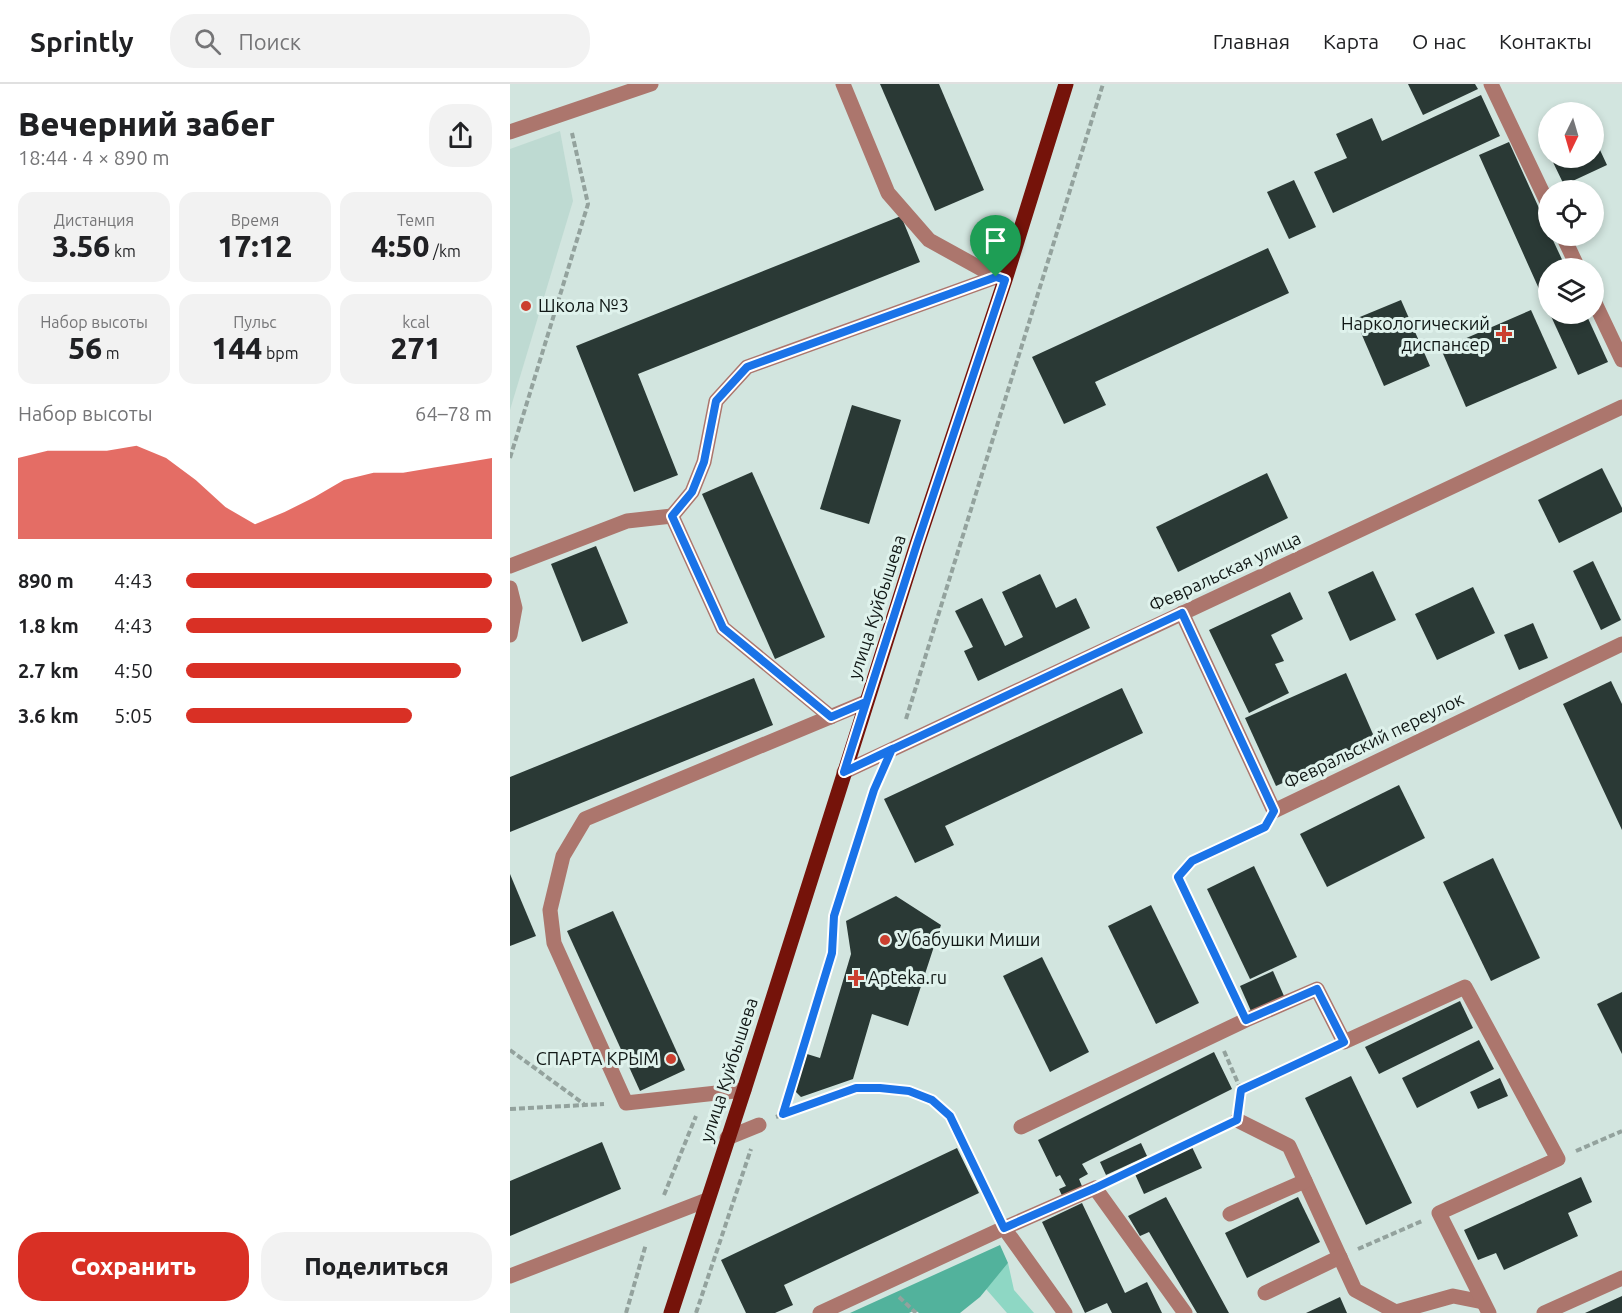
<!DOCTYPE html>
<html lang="ru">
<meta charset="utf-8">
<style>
:root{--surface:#fff;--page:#f2f2f2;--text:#202124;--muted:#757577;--line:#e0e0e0;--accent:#d93025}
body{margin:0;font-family:Ubuntu,sans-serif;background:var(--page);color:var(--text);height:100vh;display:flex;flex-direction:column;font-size:22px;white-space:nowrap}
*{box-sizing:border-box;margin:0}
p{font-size:20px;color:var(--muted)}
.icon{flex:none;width:33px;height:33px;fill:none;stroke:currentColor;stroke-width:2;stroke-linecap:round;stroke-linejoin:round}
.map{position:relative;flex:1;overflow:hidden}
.details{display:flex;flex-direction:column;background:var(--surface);width:510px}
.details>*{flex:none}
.needle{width:39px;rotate:185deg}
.fabs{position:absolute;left:1028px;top:18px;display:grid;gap:12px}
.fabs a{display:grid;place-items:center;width:66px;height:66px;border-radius:50%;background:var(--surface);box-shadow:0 3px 9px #0003;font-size:30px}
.pin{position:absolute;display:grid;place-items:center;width:51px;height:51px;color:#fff;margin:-62px -26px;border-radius:50% 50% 50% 0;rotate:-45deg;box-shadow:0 0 6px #0007}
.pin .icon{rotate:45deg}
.round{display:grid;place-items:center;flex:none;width:63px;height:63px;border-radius:24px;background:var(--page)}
.headline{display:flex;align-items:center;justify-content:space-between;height:102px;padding:0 18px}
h1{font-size:33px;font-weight:800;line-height:45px}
.metrics{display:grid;grid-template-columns:repeat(3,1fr);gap:9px;height:102px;padding:6px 18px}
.metrics div{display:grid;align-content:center;border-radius:15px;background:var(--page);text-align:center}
.metrics b{font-size:30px;font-weight:800}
.metrics small{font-size:16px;font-weight:400}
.metrics p{font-size:16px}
.chart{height:168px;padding:12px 18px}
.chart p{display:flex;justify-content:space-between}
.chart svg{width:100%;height:108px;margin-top:6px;fill:var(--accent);opacity:.7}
.primary-button{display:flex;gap:12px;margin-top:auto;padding:12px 18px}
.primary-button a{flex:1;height:69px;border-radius:24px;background:var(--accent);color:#fff;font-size:24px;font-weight:800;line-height:69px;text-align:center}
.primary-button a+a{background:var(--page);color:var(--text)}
ul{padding:0 18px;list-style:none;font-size:20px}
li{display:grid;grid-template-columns:96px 72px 1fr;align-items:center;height:45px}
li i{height:15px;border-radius:8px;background:var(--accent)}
header{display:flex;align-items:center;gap:36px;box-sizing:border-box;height:84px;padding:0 30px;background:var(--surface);border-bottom:2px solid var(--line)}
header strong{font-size:28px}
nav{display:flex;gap:33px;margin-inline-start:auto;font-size:21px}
.search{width:420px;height:54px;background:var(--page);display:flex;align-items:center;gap:15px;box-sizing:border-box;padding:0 21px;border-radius:24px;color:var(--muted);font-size:22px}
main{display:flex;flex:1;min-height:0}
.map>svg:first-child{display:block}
</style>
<header>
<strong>Sprintly</strong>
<div class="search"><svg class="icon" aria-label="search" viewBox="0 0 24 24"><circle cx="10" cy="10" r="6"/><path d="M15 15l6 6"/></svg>Поиск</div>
<nav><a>Главная</a><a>Карта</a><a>О нас</a><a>Контакты</a></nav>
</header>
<main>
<section class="details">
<div class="headline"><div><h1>Вечерний забег</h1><p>18:44 · 4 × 890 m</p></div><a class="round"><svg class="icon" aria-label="share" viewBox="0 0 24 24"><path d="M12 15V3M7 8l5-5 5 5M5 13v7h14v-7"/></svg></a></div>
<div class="metrics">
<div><p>Дистанция</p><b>3.56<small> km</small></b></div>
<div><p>Время</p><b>17:12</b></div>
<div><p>Темп</p><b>4:50<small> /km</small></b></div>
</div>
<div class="metrics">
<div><p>Набор высоты</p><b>56<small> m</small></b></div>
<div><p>Пульс</p><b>144<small> bpm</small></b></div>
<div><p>kcal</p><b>271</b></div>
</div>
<div class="chart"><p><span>Набор высоты</span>64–78 m</p>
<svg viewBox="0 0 160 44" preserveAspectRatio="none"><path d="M0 44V11L10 8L20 8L30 8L40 6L50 11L60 20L70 31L80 38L90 33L100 27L110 20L120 17L130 17L140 15L150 13L160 11V44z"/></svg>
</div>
<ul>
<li><b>890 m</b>4:43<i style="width:100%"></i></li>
<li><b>1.8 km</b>4:43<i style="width:100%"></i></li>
<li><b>2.7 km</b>4:50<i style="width:90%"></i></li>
<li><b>3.6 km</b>5:05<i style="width:74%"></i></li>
</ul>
<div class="primary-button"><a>Сохранить</a><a>Поделиться</a></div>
</section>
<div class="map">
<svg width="1112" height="1229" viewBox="0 0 1112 1229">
<rect width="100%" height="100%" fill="#d2e5df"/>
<path fill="#bedad2" d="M 50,47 L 63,117 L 0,326 L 0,65 Z"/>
<path fill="#8ed7c4" d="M 498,1179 L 504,1206 L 524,1229 L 497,1229 L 476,1205 Z"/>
<path fill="#52b29c" d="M 490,1161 L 498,1179 L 470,1213 L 450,1229 L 409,1229 L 405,1226 L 399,1229 L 340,1229 Z"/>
<g fill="#2a3935">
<path d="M 370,0 L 429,0 L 474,106 L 425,127 Z"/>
<path d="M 898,0 L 965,0 L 968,5 L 913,31 Z"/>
<path d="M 971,11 L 990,52 L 823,129 L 804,88 L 837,74 L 826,50 L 862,34 L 872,57 Z"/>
<path d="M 1083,51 L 1097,81 L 1054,101 L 1041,74 L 1083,74 Z"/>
<path d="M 999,58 L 1038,144 L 1038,152 L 1041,152 L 1056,184 L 1038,184 L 1038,225 L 969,71 Z"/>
<path d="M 784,96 L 806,143 L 779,155 L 757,108 Z"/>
<path d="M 391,132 L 410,178 L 128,290 L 168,391 L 124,408 L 66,262 Z"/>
<path d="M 758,164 L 779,209 L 585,298 L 596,321 L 554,340 L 522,273 Z"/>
<path d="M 891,216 L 920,282 L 874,302 L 845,235 Z"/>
<path d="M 1021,226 L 1047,284 L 956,323 L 931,265 Z"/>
<path d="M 1040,230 L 1076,230 L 1098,278 L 1068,291 Z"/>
<path d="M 342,321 L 391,336 L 359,440 L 310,425 Z"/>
<path d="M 1092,384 L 1112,424 L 1112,428 L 1049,459 L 1028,416 Z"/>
<path d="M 242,388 L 315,553 L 265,575 L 192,410 Z"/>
<path d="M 757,389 L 778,434 L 668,488 L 646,443 Z"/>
<path d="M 86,462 L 118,539 L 72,558 L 41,480 Z"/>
<path d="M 1083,477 L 1111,536 L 1091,546 L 1063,487 Z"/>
<path d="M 863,487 L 886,536 L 840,557 L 818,508 Z"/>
<path d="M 530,490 L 546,524 L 566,514 L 580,544 L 468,597 L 454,567 L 463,563 L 445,527 L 472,514 L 495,562 L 513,553 L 492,508 Z"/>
<path d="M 963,503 L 985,549 L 927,576 L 905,530 Z"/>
<path d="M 780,508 L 793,535 L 761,551 L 774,577 L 765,580 L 779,609 L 739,629 L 699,546 Z"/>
<path d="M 1023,539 L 1038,574 L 1009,586 L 994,551 Z"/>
<path d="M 836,589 L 866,657 L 766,702 L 735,634 Z"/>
<path d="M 244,594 L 263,641 L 0,748 L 0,693 Z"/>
<path d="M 1101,597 L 1112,620 L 1112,746 L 1053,620 Z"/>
<path d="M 612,604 L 633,649 L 435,742 L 444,761 L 405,779 L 374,715 Z"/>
<path d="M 889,701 L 915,754 L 817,803 L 790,750 Z"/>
<path d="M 983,774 L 1030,874 L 981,897 L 933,798 Z"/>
<path d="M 744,782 L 787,873 L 740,895 L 697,805 Z"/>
<path d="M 0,790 L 26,852 L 0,862 Z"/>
<path d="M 386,812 L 431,841 L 398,942 L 362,930 L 343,995 L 291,1013 L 285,1007 L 297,970 L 310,974 L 341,870 L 336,837 Z"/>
<path d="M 641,821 L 689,919 L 646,940 L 598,842 Z"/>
<path d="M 103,827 L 175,986 L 130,1007 L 57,847 Z"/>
<path d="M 532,873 L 579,968 L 540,988 L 493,892 Z"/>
<path d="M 763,887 L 774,912 L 741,927 L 730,902 Z"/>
<path d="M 1112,908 L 1112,970 L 1087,920 Z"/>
<path d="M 950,917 L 963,944 L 869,990 L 855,963 Z"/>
<path d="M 969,956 L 984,985 L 907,1024 L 892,994 Z"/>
<path d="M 704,968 L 722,1005 L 572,1080 L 578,1090 L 569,1095 L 574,1107 L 554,1116 L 549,1105 L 556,1102 L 550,1091 L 546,1093 L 528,1056 Z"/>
<path d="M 841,992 L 902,1119 L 856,1141 L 795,1014 Z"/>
<path d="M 990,994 L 998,1012 L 968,1025 L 960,1008 Z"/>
<path d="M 92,1058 L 111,1105 L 0,1152 L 0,1097 Z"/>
<path d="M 631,1059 L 637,1072 L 596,1091 L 590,1078 Z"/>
<path d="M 681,1061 L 692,1084 L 634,1110 L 624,1088 Z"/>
<path d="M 447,1064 L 469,1109 L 274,1201 L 283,1221 L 265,1229 L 236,1229 L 211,1176 Z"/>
<path d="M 1071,1093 L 1082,1118 L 1058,1129 L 1068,1152 L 994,1186 L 986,1169 L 968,1176 L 954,1146 Z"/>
<path d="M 656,1113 L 719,1229 L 687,1229 L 639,1148 L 630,1152 L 618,1132 Z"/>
<path d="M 788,1113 L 810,1158 L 737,1194 L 715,1149 Z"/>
<path d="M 572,1119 L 615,1209 L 637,1198 L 652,1229 L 602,1229 L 597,1219 L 575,1229 L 532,1138 Z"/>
<path d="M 1112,1212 L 1112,1229 L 1075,1229 Z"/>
<path d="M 830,1213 L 837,1229 L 796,1229 Z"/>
</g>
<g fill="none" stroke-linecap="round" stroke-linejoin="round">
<g stroke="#93a29d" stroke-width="4" stroke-dasharray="6 3" stroke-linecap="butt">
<path d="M 0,374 L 78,120 L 62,49"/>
<path d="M 396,635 L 593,0"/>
<path d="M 728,919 L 668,793 L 682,777 L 755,743"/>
<path d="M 0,966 L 74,1020"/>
<path d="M 714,967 L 731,1006 L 729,1016"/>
<path d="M 731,1006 L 817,966"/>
<path d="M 0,1025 L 94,1020"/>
<path d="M 273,1030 L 322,869 L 324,833 L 364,706 L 369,694"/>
<path d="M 266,1033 L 346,1004 L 370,1004 L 399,1007 L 422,1015 L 440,1032 L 486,1127"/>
<path d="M 1066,1067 L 1112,1047"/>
<path d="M 601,1096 L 711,1043"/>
<path d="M 154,1111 L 186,1032"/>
<path d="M 848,1165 L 912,1137"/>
<path d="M 389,1213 L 406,1229"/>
<path d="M 116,1229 L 136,1160"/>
<path d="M 186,1229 L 241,1065"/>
</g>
<g stroke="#ac766d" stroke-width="15">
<path d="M 333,0 L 378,109 L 419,156 L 486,193 L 493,195"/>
<path d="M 981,0 L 1038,120"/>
<path d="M 0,48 L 141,0"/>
<path d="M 1053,152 L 1068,184"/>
<path d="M 1083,215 L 1112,276"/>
<path d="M 0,482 L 117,437 L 162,432"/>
<path d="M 0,504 L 5,524 L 0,551"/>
<path d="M 672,529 L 764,727 L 1112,560"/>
<path d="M 321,633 L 213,544 L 162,432 L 182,408 L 194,378 L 206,317 L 237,283 L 486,193"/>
<path d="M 334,688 L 1112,323"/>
<path d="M 234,1006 L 116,1019 L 44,859 L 40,826 L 53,772 L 75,735 L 356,618"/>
<path d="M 727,1036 L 779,1062 L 845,1206 L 886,1228 L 943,1212 L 973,1218"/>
<path d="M 511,1043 L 736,936 L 807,905 L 834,958 L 955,903 L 1048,1075 L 929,1129 L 979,1229"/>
<path d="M 217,1054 L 249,1041"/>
<path d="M 720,1130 L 795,1097"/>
<path d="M 494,1144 L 555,1229"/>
<path d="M 0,1192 L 197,1116"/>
<path d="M 755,1209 L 830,1173"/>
<path d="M 310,1229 L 494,1144 L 585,1104 L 675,1229"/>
<path d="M 1034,1229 L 1112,1194"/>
</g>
<path stroke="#75130a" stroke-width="15" d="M 161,1229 L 234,1006 L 407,460 L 495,196 L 556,0"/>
</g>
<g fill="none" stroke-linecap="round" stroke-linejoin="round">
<g stroke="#fff" stroke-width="12">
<path id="route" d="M 486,193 L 495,196 L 407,460 L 334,688 L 382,665 L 364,706 L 324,832 L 322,869 L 273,1030 L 346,1004 L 370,1004 L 399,1007 L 422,1016 L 440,1032 L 494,1144 L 585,1104 L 727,1036 L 731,1006 L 834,958 L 807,905 L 736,936 L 668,793 L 682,777 L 755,743 L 764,727 L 672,529 L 334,688 L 356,618 L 321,633 L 213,544 L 162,432 L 182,408 L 194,378 L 206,317 L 237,283 L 486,193"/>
</g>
<use href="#route" stroke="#1a73e8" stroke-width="8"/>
</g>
<g fill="#cb3f2f" stroke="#dff2ec" stroke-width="2">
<circle cx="16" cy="222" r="6"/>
<path d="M991 241h6v6h6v6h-6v6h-6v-6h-6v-6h6z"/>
<circle cx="375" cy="856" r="6"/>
<path d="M343 885h6v6h6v6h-6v6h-6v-6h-6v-6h6z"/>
<circle cx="161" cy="975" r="6"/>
</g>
<g text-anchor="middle" stroke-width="6" stroke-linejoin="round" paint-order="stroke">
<g font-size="18" fill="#111816" stroke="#dff2ec" text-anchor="start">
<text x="28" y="228">Школа №3</text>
<text x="980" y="246" text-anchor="end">Наркологический<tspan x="980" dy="21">диспансер</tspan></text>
<text x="387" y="862">У бабушки Миши</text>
<text x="358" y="900">Apteka.ru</text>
<text x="149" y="981" text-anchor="end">СПАРТА КРЫМ</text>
</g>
<g font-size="18" fill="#111816" stroke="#dff2ec">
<text transform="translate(715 488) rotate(-25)" y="6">Февральская улица</text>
<text transform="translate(367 523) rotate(-72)" y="6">улица Куйбышева</text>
<text transform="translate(864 657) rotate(-26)" y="6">Февральский переулок</text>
<text transform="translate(219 986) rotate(-72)" y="6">улица Куйбышева</text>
</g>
</g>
</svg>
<div class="fabs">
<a><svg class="needle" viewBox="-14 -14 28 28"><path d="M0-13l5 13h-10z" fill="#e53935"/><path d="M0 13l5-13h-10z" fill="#757577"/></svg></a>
<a><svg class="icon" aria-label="locate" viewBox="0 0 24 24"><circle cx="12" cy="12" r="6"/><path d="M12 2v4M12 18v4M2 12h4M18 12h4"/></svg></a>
<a><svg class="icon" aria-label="layers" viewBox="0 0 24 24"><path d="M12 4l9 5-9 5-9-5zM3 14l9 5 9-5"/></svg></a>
</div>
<div class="pin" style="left:486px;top:193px;background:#1e9e55"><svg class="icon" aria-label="arrive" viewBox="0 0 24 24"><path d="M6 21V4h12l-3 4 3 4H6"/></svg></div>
</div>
</main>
